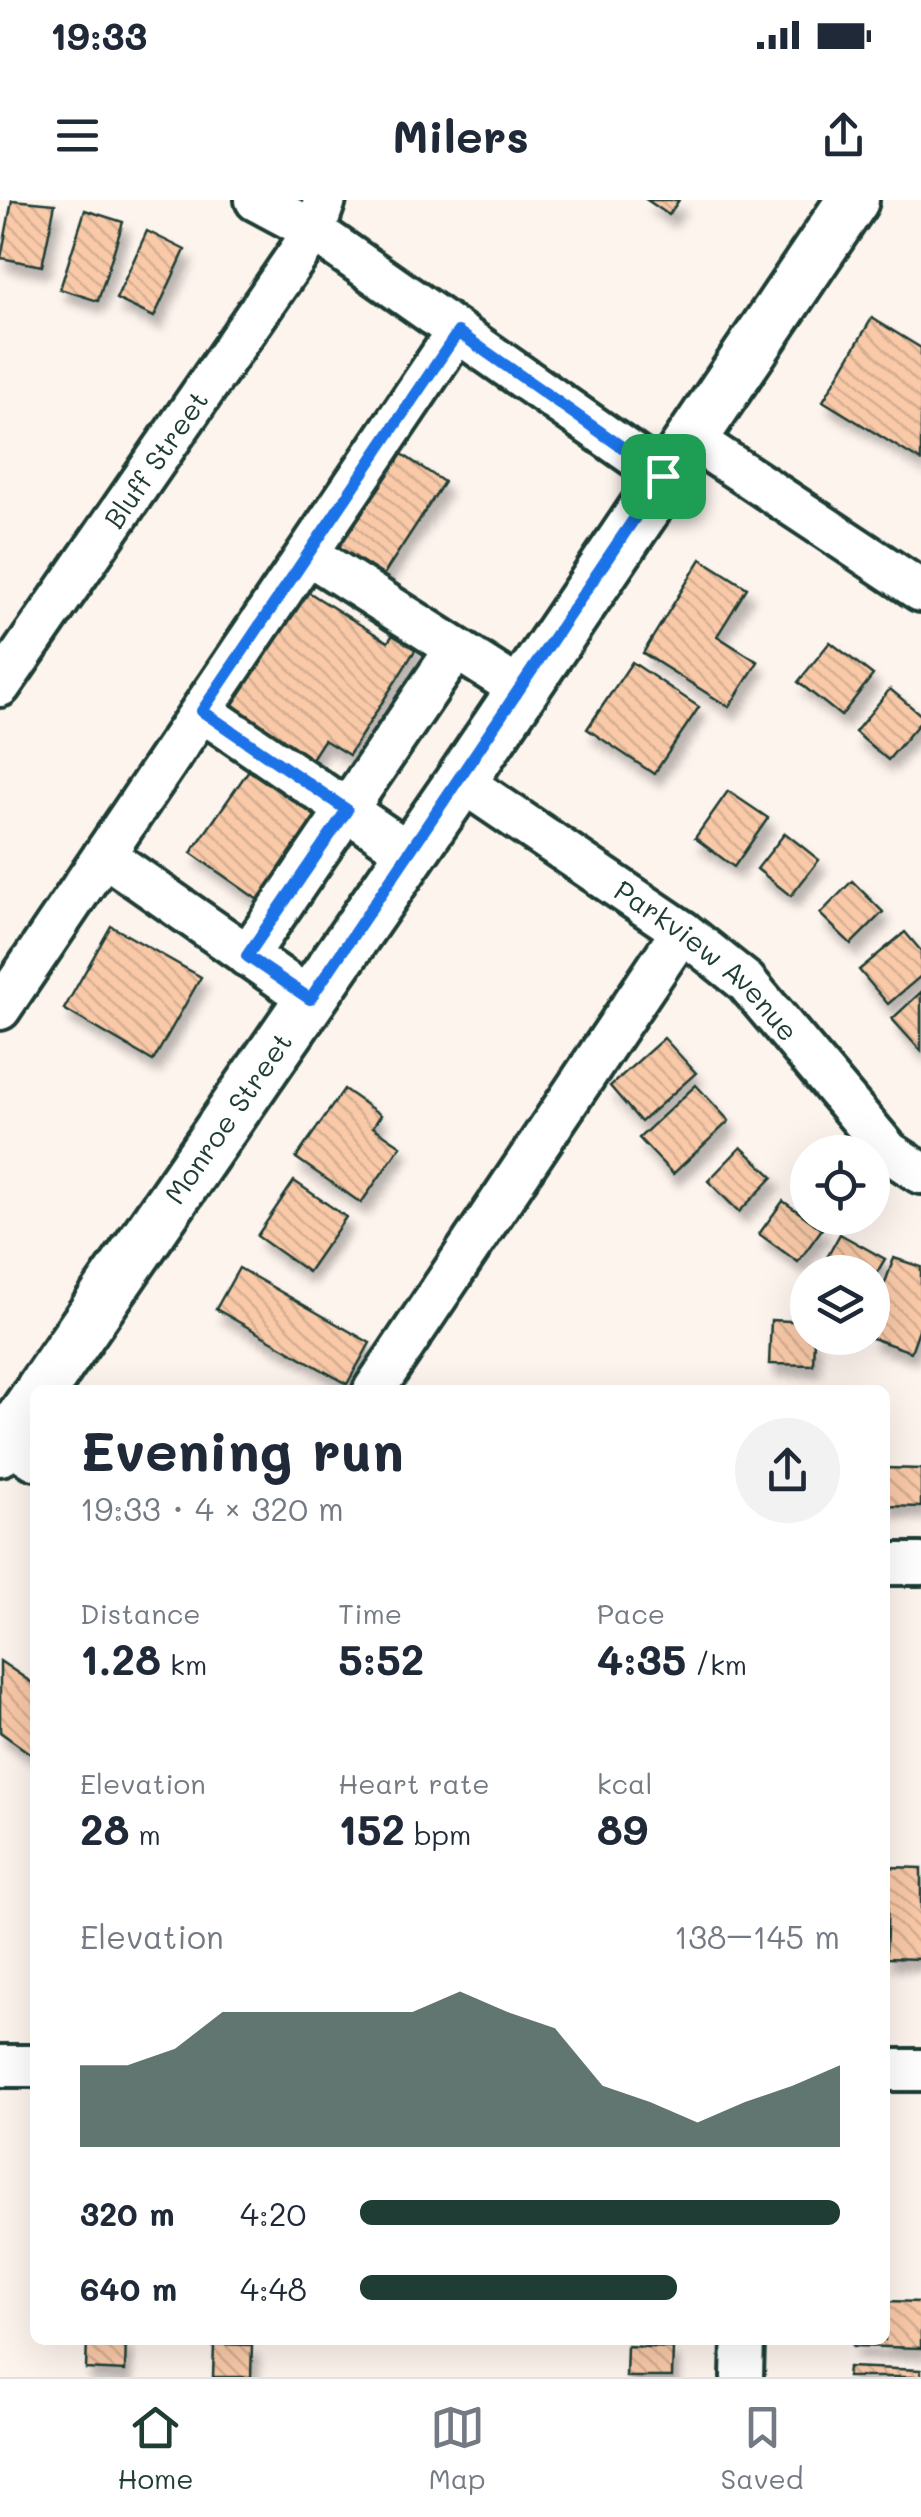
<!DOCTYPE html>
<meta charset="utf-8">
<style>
:root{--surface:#fff;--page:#f2f2f3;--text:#1f2937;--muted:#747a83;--line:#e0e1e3;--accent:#1f3d34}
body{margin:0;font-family:Mali,sans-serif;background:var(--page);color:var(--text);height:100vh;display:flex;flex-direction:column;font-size:38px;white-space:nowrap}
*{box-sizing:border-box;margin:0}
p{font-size:32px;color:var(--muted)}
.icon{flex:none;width:55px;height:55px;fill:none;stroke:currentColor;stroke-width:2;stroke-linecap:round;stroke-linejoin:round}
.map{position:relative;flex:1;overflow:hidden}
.sheet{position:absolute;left:30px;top:1185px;width:860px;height:960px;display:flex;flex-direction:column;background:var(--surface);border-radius:15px;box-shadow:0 10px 40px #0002}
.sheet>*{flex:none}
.fabs{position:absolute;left:790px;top:935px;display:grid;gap:20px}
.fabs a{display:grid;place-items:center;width:100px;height:100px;border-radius:50%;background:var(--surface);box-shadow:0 10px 40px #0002;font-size:50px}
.pin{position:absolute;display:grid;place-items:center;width:85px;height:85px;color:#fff;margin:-42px;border-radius:20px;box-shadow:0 5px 15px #0006}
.round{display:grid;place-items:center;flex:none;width:105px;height:105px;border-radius:52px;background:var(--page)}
.summary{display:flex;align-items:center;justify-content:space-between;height:170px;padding:0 50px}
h1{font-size:55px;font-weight:700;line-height:75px}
.figures{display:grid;grid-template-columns:repeat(3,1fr);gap:15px;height:170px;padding:10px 50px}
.figures div{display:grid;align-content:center}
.figures b{font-size:42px;font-weight:700}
.figures small{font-size:28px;font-weight:400}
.figures p{font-size:28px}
.chart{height:280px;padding:20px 50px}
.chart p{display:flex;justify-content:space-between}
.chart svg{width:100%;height:180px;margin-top:10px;fill:var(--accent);opacity:.7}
ul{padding:0 50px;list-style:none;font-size:32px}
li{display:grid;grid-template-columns:160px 120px 1fr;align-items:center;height:75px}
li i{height:25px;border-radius:12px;background:var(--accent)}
.status{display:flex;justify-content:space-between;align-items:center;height:70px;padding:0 50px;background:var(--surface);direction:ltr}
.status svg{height:28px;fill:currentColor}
header{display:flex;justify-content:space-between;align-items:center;height:130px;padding:0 50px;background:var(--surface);font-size:45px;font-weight:700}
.tab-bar{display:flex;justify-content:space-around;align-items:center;height:140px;border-top:2px solid var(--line);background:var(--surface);font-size:28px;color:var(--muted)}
.tab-bar a{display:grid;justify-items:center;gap:5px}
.tab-bar .active{color:var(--accent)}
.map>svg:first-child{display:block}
</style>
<div class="status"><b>19:33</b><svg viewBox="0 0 49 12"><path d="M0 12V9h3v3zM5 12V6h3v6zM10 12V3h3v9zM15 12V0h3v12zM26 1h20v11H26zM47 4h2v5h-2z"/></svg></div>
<header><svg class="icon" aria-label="menu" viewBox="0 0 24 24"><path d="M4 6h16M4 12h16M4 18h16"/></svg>Milers<svg class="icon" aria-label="share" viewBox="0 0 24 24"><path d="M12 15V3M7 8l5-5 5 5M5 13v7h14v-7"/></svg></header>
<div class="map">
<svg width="921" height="2177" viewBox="0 0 921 2177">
<defs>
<pattern id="building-back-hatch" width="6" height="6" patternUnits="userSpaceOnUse" patternTransform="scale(2.5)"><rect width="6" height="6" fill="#f9c9a8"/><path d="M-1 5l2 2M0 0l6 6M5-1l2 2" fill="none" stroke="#d5ae91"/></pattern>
<filter id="shadow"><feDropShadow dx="6" dy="11" stdDeviation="5" flood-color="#0004"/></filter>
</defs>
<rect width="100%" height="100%" fill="#fef4ee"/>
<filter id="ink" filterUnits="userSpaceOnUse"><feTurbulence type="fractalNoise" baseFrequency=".01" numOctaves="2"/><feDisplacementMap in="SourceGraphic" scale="20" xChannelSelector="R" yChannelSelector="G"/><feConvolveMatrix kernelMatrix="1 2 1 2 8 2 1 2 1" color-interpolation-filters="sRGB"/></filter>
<g filter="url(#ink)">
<g fill="url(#building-back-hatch)" stroke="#1f3d34" stroke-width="2.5" filter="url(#shadow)">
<path d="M 12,0 L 55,4 L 42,66 L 1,58 Z"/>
<path d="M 647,0 L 679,0 L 669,15 Z"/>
<path d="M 85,10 L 123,22 L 98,101 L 60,89 Z"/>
<path d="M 147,31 L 185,50 L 154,117 L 116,99 Z"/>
<path d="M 872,118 L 921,148 L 921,261 L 823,201 Z"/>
<path d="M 399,252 L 444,282 L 382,377 L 337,347 Z"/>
<path d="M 701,359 L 747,388 L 717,436 L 758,462 L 729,507 L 643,453 Z"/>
<path d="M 302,388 L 388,442 L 396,430 L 419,444 L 349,555 L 324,540 L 306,568 L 222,515 Z"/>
<path d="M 830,442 L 873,475 L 841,516 L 798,482 Z"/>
<path d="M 632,462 L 699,507 L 654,574 L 587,529 Z"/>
<path d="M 890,489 L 921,515 L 921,521 L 888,560 L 855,532 Z"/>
<path d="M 258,557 L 327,605 L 261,702 L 191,653 Z"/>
<path d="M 728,591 L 768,618 L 734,667 L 695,638 Z"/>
<path d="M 785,633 L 819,660 L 791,696 L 757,669 Z"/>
<path d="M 852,681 L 883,712 L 851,744 L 820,714 Z"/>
<path d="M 111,726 L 201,777 L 153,861 L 64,809 Z"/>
<path d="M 905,732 L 921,751 L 921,776 L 888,804 L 859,770 Z"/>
<path d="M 921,792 L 921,851 L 892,819 Z"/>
<path d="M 664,838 L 696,873 L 641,922 L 610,886 Z"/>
<path d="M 696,885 L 729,921 L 673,974 L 639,938 Z"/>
<path d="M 344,889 L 381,915 L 373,927 L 401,946 L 361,1003 L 296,958 Z"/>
<path d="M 741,947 L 773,977 L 739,1012 L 708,981 Z"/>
<path d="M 294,981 L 346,1017 L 308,1072 L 257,1036 Z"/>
<path d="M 783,1001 L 822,1029 L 798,1062 L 759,1034 Z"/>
<path d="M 840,1034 L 885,1059 L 872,1081 L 872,1072 L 819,1072 Z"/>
<path d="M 894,1058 L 921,1067 L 921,1124 L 911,1152 L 872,1138 L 872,1118 Z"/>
<path d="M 239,1068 L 370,1143 L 347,1184 L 216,1109 Z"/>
<path d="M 771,1120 L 808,1122 L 808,1138 L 814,1138 L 813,1165 L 769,1164 Z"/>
<path d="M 885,1268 L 921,1269 L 921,1307 L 885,1306 Z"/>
<path d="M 0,1461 L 35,1485 L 35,1557 L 0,1532 Z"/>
<path d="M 889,1667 L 921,1668 L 921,1759 L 886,1758 Z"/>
<path d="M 885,2101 L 921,2102 L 921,2148 L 853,2146 L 853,2140 L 885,2140 Z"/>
<path d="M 87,2140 L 126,2140 L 125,2171 L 86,2169 Z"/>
<path d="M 214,2144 L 252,2145 L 251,2177 L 213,2177 Z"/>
<path d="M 627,2146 L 673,2148 L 672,2177 L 626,2177 Z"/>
<path d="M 848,2167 L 921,2170 L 921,2177 L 847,2177 Z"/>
</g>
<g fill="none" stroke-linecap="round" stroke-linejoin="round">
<g stroke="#1f3d34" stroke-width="48">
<g id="minor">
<path d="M 256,0 L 314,31 L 663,276"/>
<path d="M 689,237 L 921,391"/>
<path d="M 308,354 L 521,490"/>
<path id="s1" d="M 0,486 L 314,31 L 325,0"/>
<path d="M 202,511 L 411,654"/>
<path id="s2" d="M 461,581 L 682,731 L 746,782 L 889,952 L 921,973"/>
<path d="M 104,655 L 310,799"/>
<path d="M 247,756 L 456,449"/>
<path d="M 0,809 L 457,132"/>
<path d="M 374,1190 L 682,731"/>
<path d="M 7,1241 L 35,1259"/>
<path d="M 885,1364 L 921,1364"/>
<path d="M 0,1866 L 35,1866"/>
<path d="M 885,1870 L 921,1870"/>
<path d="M 742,2177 L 743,2140"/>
</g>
</g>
<g stroke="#1f3d34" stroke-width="58">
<g id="major">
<path id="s3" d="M 41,1190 L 461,581 L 853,0"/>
<path d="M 0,1250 L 35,1199"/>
</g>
</g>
<use href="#minor" stroke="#fff" stroke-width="40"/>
<use href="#major" stroke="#fff" stroke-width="50"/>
</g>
</g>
<g fill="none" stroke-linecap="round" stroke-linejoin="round" filter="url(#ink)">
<g stroke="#fff" stroke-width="20">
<path id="route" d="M 458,132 L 663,276 L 310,799 L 247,756 L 347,610 L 202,511 Z"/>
</g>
<use href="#route" stroke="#1a73e8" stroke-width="12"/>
</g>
<g text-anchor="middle" stroke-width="8" stroke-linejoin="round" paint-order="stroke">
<g font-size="28" fill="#1f3d34" stroke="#fff">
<text dy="10" stroke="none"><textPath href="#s1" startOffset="275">Bluff Street</textPath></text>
<text dy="10" stroke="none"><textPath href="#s2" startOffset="305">Parkview Avenue</textPath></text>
<text dy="10" stroke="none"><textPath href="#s3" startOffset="330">Monroe Street</textPath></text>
</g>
</g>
</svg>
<div class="fabs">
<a><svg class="icon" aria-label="locate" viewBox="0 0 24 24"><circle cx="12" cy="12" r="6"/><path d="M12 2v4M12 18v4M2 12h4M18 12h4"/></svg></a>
<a><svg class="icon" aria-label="layers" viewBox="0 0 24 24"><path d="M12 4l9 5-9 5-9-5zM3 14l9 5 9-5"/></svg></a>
</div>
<div class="pin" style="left:663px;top:276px;background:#1e9e55"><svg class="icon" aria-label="arrive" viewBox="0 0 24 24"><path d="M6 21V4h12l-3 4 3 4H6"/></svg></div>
<section class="sheet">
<div class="summary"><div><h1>Evening run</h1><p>19:33 · 4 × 320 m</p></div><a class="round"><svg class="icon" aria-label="share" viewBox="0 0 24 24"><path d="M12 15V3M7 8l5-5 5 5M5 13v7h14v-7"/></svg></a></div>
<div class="figures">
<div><p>Distance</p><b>1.28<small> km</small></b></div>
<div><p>Time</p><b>5:52</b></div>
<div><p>Pace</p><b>4:35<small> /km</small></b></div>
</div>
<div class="figures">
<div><p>Elevation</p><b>28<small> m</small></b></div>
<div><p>Heart rate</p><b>152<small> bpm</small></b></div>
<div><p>kcal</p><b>89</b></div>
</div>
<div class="chart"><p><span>Elevation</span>138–145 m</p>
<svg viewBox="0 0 160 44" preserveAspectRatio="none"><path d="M0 44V24L10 24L20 20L30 11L40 11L50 11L60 11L70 11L80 6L90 11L100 15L110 29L120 33L130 38L140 33L150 29L160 24V44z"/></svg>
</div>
<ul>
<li><b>320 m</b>4:20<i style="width:100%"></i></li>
<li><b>640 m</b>4:48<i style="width:66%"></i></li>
</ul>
</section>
</div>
<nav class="tab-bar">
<a class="active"><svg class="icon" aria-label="home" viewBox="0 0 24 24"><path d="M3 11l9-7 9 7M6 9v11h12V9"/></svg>Home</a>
<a><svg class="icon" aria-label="map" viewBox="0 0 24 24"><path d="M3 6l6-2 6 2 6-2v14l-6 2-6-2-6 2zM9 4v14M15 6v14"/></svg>Map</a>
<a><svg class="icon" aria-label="saved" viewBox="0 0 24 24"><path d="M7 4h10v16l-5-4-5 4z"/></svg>Saved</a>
</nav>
